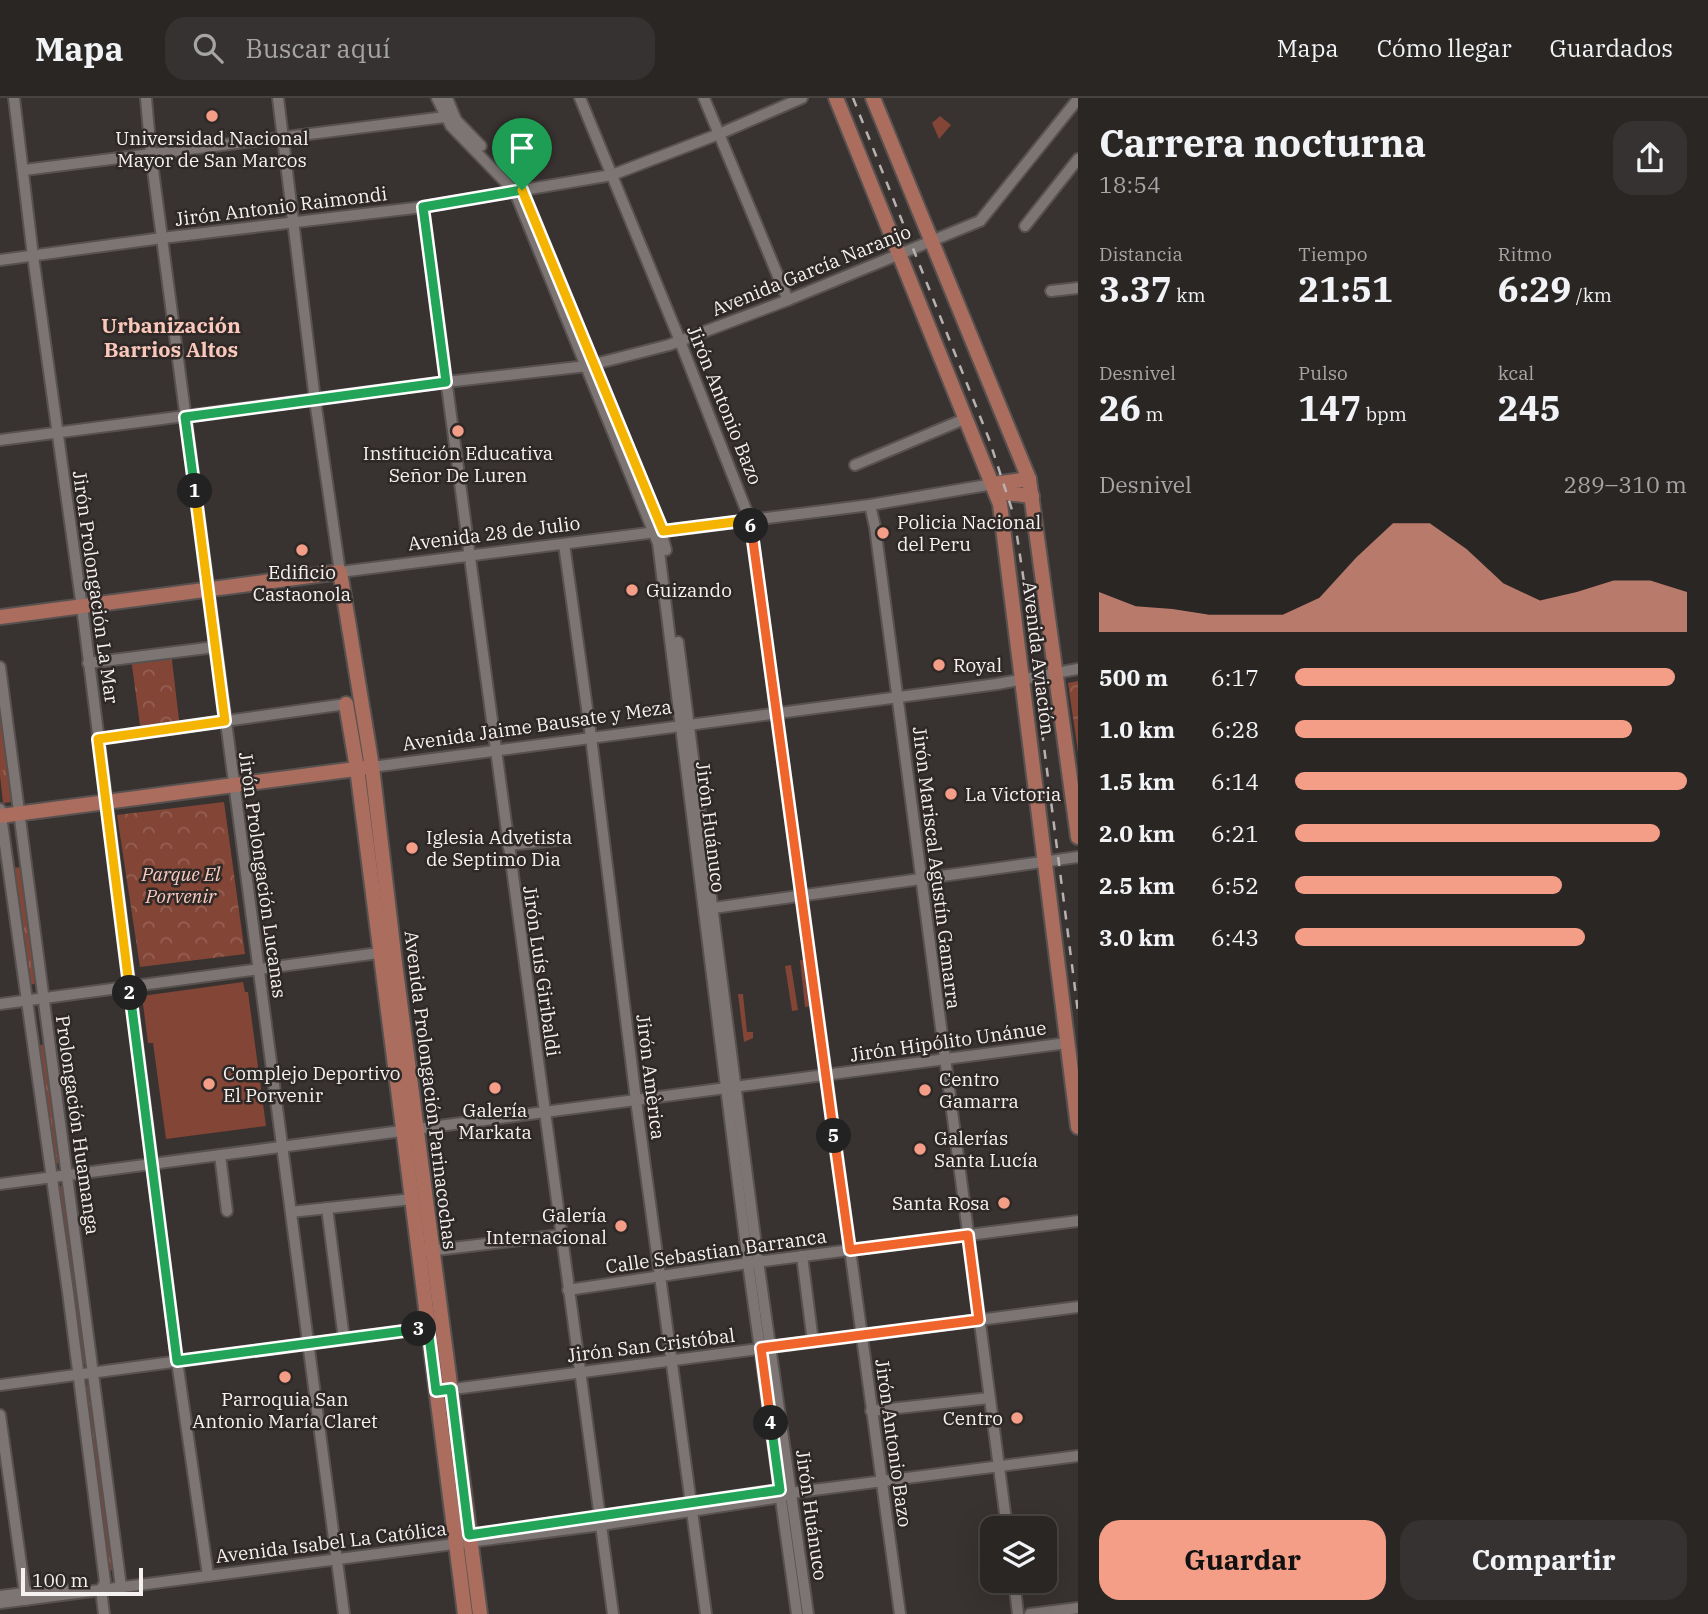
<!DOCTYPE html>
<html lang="es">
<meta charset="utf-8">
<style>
:root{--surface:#2a2624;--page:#363231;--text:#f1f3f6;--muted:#a5a5a6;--line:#464341;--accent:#f49e88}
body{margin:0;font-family:"IBM Plex Serif",serif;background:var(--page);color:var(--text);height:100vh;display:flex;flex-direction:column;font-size:26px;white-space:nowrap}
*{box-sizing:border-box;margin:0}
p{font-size:23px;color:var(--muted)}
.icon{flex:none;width:38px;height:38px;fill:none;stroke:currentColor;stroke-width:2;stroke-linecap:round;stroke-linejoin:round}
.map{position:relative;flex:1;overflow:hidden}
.details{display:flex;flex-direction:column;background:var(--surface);width:630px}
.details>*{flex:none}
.buttons{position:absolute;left:980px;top:1418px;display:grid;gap:14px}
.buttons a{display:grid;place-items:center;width:77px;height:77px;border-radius:14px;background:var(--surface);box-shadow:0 7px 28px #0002,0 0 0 2px var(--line);font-size:35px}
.scale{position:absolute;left:21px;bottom:18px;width:122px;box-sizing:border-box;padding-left:7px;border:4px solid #f5f1f0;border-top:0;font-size:19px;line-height:24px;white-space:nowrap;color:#f5f1f0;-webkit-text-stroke:5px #2e2826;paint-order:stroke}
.pin{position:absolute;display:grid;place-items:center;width:60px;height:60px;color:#fff;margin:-72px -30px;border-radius:50% 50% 50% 0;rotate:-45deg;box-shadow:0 0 7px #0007}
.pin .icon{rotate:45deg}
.km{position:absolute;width:35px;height:35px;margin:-18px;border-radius:50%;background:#222;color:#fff;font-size:19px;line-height:35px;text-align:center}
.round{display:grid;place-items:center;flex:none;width:74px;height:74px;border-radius:21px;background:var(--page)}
.overview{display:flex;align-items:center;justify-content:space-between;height:119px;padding:0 21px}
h1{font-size:38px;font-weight:700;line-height:52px}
.metrics{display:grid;grid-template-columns:repeat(3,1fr);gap:10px;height:119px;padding:7px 21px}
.metrics div{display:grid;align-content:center}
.metrics b{font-size:35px;font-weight:700}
.metrics small{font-size:19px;font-weight:400}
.metrics p{font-size:19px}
.chart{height:196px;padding:14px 21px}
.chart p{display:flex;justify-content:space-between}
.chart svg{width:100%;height:126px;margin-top:7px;fill:var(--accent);opacity:.7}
.button{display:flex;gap:14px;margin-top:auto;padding:14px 21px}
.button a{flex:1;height:80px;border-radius:21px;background:var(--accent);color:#111;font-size:28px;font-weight:700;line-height:80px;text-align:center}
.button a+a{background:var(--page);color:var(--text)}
ul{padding:0 21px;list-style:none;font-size:23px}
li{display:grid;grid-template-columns:112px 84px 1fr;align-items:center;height:52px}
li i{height:18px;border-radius:9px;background:var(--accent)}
header{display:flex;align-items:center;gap:42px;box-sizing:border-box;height:98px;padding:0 35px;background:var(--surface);border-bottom:2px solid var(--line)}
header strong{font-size:33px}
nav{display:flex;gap:38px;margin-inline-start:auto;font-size:24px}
.search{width:490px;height:63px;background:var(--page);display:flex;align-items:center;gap:18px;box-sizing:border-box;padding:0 24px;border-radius:21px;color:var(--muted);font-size:26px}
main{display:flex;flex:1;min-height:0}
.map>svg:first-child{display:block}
</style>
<header>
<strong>Mapa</strong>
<div class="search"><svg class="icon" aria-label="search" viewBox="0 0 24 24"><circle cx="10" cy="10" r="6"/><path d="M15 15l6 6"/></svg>Buscar aquí</div>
<nav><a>Mapa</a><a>Cómo llegar</a><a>Guardados</a></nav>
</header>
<main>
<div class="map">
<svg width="1078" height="1516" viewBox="0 0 1078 1516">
<defs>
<pattern id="grass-tufts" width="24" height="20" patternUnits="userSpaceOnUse" patternTransform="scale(1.75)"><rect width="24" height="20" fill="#834536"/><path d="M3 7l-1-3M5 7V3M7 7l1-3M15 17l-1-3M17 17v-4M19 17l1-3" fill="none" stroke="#956053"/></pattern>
<pattern id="park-crowns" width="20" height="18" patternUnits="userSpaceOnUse" patternTransform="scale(1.75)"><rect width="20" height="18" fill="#834536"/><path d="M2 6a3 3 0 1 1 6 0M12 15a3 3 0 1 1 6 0" fill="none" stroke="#956053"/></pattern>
</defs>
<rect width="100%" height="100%" fill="#383230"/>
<g fill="url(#grass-tufts)">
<path d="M 0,601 L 12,704 L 3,705 L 0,677 Z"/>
<path d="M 22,769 L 35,886 L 25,887 L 12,770 Z"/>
<path d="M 37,947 L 44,947 L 59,1060 L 59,1065 L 51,1067 Z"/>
<path d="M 62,1088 L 87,1266 L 78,1267 L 53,1089 Z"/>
<path d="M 88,1287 L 113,1472 L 105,1473 L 80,1288 Z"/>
</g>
<g fill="url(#park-crowns)">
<path d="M 171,554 L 180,630 L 141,635 L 131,560 Z"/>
<path d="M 1078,583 L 1078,654 L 1068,585 Z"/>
<path d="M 224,704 L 245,856 L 140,869 L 117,717 Z"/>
</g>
<g fill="#834536">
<path d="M 940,18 L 951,27 L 939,41 L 932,25 Z"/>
<path d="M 807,861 L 813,908 L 805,909 L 800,862 Z"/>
<path d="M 791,867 L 798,912 L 792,913 L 785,868 Z"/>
<path d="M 243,884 L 245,894 L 248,894 L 266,1028 L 166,1041 L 153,945 L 148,945 L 142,898 Z"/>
<path d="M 738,896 L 743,896 L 747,934 L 753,934 L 753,940 L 744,944 Z"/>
</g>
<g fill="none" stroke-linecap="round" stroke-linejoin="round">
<g stroke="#575150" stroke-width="14">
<g id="minor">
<path d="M 14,0 L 33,158 L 84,524 L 177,1263 L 208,1477"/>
<path d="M 146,0 L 151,57 L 344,1516"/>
<path d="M 278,0 L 315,302 L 340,474 L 870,407 L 993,386"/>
<path d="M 437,0 L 451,28 L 515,94 L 658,445 L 748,1165 L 797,1516"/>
<path d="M 447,0 L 456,22 L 481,48"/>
<path d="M 580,0 L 676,233 L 750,422 L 900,1516"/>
<path d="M 704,0 L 788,202"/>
<path d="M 24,72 L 445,19"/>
<path d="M 527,103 L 658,422 L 666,452"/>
<path d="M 423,109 C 486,578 548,1047 613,1516"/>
<path d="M 1025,128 L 1078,61"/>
<path d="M 0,162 L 162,140 L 423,109 L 612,77 L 719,36 L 802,0"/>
<path d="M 1051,193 L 1078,190"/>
<path d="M 0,342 L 446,284 L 587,268 L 669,247 L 788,202 L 980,123 L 1078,1"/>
<path d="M 855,367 L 967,320"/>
<path d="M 870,407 L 875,429 L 1007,1430"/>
<path d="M 564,446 L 591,639 L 636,1002 L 706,1516"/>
<path d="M 678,544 L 758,1163 L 808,1516"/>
<path d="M 88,565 L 215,549"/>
<path d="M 0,569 L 121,1489"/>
<path d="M 98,641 L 346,606"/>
<path d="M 372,669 L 997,586 L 1078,571"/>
<path d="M 0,711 L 68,1194 L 105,1484 L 101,1492 L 104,1516"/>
<path d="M 508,747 L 557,742"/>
<path d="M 706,811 L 1078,759"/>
<path d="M 0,906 L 386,854"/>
<path d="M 220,1057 L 227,1113"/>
<path d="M 0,1086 L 1067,945"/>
<path d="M 327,1110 L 344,1241"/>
<path d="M 291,1114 L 412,1101"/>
<path d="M 428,1153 L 561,1137"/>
<path d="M 802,1158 L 813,1244"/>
<path d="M 568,1192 L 748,1165 L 1078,1123"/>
<path d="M 0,1287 L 428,1230"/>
<path d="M 446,1292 L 1078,1209"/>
<path d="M 871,1313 L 989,1300"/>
<path d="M 0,1317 L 26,1502"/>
<path d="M 555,1425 L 777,1392"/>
<path d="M 1014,1482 L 1018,1516"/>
<path d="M 0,1498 L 63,1490"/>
<path d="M 0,1505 L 601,1427 L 781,1399 L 790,1395 L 1078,1358"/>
<path d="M 1030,1516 L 1078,1510"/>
</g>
</g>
<g stroke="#575150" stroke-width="18">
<g id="major">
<path d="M 836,0 L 1000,406 L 1078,1029"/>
<path d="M 873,0 L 1029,381 L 1078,739"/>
<path d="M 993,386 L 1004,395 L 1032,398"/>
<path d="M 993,386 L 1029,381"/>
<path d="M 0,519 L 340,474 L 372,669 L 395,865 L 480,1516"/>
<path d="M 346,606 L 357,670 L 465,1516"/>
<path d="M 0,718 L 363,670"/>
</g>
</g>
<use href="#minor" stroke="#7d7573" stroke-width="10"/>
<use href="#major" stroke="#ab6d5e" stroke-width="14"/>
<path stroke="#b7b2b1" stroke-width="2.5" stroke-dasharray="9 9" stroke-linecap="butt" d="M 853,0 L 989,341 L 1014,418 L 1032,537 L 1038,602 L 1078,914"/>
</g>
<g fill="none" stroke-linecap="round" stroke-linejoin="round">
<g stroke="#fff" stroke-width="14">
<path id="split-1" d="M 195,393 L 185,319 L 446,284 L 423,109 L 522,92"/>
</g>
<g stroke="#fff" stroke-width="14">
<path id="split-2" d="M 130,895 L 98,641 L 225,623 L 195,393"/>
</g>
<g stroke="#fff" stroke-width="14">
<path id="split-3" d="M 130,895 L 177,1263 L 419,1231"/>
</g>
<g stroke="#fff" stroke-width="14">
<path id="split-4" d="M 419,1231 L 428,1230 L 436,1293 L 451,1291 L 469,1437 L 780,1392 L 771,1325"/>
</g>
<g stroke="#fff" stroke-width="14">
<path id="split-5" d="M 771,1325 L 761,1250 L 979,1222 L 968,1137 L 850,1152 L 834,1038"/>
</g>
<g stroke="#fff" stroke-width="14">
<path id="split-6" d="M 751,428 L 834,1038"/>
</g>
<g stroke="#fff" stroke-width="14">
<path id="split-7" d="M 522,92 L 663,433 L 750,422 L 751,428"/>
</g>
<use href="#split-1" stroke="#22a559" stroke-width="9"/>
<use href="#split-2" stroke="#f5b400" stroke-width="9"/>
<use href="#split-3" stroke="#22a559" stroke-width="9"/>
<use href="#split-4" stroke="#22a559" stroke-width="9"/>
<use href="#split-5" stroke="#f0652b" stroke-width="9"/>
<use href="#split-6" stroke="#f0652b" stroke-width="9"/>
<use href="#split-7" stroke="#f5b400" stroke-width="9"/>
</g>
<g fill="#f49e88" stroke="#2e2826" stroke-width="2.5">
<circle cx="212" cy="18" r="7"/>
<circle cx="458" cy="333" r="7"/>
<circle cx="883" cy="435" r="7"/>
<circle cx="302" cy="452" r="7"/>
<circle cx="632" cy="492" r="7"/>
<circle cx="939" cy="567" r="7"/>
<circle cx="951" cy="696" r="7"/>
<circle cx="412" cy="750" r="7"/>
<circle cx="209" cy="986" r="7"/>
<circle cx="495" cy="990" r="7"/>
<circle cx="925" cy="992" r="7"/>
<circle cx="920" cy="1051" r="7"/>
<circle cx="1004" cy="1105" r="7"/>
<circle cx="621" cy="1128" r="7"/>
<circle cx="285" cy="1279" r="7"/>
<circle cx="1017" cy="1320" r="7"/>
</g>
<g text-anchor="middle" stroke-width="5" stroke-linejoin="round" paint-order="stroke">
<g font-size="19" fill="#f5f1f0" stroke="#2e2826" text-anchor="start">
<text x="212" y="47" text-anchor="middle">Universidad Nacional<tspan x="212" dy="22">Mayor de San Marcos</tspan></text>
<text x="458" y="362" text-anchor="middle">Institución Educativa<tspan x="458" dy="22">Señor De Luren</tspan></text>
<text x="897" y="431">Policia Nacional<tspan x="897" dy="22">del Peru</tspan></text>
<text x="302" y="481" text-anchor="middle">Edificio<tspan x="302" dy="22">Castaonola</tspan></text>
<text x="646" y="499">Guizando</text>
<text x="953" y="574">Royal</text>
<text x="965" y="703">La Victoria</text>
<text x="426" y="746">Iglesia Advetista<tspan x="426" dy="22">de Septimo Dia</tspan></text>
<text x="223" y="982">Complejo Deportivo<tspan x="223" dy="22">El Porvenir</tspan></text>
<text x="939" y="988">Centro<tspan x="939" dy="22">Gamarra</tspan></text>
<text x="495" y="1019" text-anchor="middle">Galería<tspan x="495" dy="22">Markata</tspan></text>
<text x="934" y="1047">Galerías<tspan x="934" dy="22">Santa Lucía</tspan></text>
<text x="990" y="1112" text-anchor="end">Santa Rosa</text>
<text x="607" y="1124" text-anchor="end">Galería<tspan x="607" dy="22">Internacional</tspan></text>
<text x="285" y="1308" text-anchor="middle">Parroquia San<tspan x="285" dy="22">Antonio María Claret</tspan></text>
<text x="1003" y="1327" text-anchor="end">Centro</text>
</g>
<g font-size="19" fill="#f5f1f0" stroke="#2e2826">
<text transform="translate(281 108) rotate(-7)" y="7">Jirón Antonio Raimondi</text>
<text transform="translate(811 172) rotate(-22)" y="7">Avenida García Naranjo</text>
<text transform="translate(725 307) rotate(68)" y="7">Jirón Antonio Bazo</text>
<text transform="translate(494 435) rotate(-7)" y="7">Avenida 28 de Julio</text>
<text transform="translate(96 489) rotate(82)" y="7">Jirón Prolongación La Mar</text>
<text transform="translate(1039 560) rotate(83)" y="7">Avenida Aviación</text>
<text transform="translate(537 627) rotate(-8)" y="7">Avenida Jaime Bausate y Meza</text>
<text transform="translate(711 729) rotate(83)" y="7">Jirón Huánuco</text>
<text transform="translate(937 770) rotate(83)" y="7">Jirón Mariscal Agustín Gamarra</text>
<text transform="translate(263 777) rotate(82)" y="7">Jirón Prolongación Lucanas</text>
<text transform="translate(542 873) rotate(82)" y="7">Jirón Luís Giribaldi</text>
<text transform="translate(948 943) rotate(-8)" y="7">Jirón Hipólito Unánue</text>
<text transform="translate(651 979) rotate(83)" y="7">Jirón Amèrica</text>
<text transform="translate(431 992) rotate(83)" y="7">Avenida Prolongación Parinacochas</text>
<text transform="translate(78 1027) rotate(82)" y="7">Prolongación Huamanga</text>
<text transform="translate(716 1153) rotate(-8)" y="7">Calle Sebastian Barranca</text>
<text transform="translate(651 1247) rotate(-7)" y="7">Jirón San Cristóbal</text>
<text transform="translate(894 1345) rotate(82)" y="7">Jirón Antonio Bazo</text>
<text transform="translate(812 1417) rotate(82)" y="7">Jirón Huánuco</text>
<text transform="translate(331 1444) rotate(-7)" y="7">Avenida Isabel La Católica</text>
</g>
<g font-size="19" font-style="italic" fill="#fbcbbf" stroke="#2e2826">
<text x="181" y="783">Parque El<tspan x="181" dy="22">Porvenir</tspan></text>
</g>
<g font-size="21" font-weight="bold" fill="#fac8bb" stroke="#2e2826">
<text x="171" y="235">Urbanización<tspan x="171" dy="24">Barrios Altos</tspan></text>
</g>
</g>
</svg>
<div class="buttons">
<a><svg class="icon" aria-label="layers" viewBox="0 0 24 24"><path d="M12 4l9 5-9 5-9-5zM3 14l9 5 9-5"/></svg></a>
</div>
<div class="scale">100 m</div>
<div class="pin" style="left:522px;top:92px;background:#1e9e55"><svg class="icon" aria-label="arrive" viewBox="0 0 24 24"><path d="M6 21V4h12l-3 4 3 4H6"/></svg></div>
<b class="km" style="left:195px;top:393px">1</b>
<b class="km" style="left:130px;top:895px">2</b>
<b class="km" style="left:419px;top:1231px">3</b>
<b class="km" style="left:771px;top:1325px">4</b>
<b class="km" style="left:834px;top:1038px">5</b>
<b class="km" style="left:751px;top:428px">6</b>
</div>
<section class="details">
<div class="overview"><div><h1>Carrera nocturna</h1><p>18:54</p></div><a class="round"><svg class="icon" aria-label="share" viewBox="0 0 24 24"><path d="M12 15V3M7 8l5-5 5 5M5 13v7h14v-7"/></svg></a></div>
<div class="metrics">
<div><p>Distancia</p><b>3.37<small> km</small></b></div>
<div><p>Tiempo</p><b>21:51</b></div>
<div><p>Ritmo</p><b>6:29<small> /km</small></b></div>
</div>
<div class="metrics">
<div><p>Desnivel</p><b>26<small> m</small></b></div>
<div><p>Pulso</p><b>147<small> bpm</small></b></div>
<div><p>kcal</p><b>245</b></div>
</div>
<div class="chart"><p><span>Desnivel</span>289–310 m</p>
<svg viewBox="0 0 160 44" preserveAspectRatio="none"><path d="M0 44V30L10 35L20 36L30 38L40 38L50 38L60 32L70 18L80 6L90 6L100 15L110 27L120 33L130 30L140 26L150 26L160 30V44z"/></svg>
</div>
<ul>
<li><b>500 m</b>6:17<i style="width:97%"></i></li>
<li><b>1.0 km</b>6:28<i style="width:86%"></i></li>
<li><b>1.5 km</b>6:14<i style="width:100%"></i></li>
<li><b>2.0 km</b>6:21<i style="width:93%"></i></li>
<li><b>2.5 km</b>6:52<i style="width:68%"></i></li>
<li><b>3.0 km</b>6:43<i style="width:74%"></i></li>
</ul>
<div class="button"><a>Guardar</a><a>Compartir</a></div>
</section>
</main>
